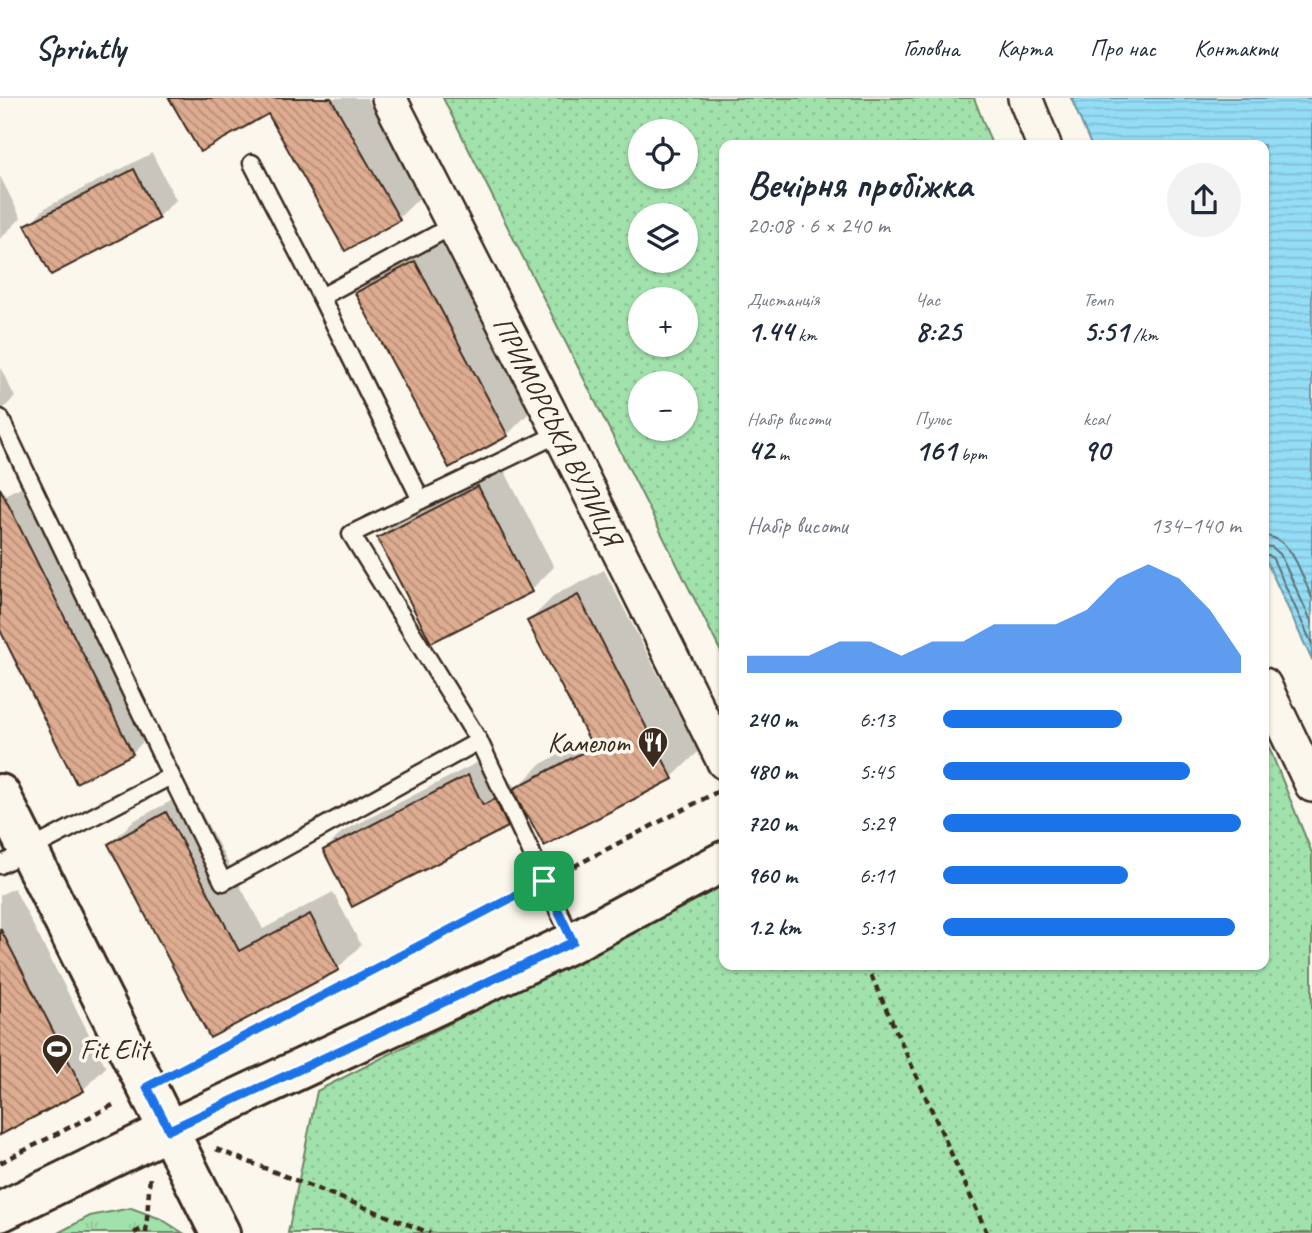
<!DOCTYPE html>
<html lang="uk">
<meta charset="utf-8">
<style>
:root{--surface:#fff;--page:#f2f2f3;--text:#1f2937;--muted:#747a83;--line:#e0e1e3;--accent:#1a73e8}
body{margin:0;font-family:Caveat,sans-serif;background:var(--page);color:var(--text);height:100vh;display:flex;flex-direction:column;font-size:26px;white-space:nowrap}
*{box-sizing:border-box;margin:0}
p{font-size:23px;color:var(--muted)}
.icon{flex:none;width:38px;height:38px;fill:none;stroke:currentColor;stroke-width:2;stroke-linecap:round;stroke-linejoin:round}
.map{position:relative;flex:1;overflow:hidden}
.drawer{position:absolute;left:719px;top:42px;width:550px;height:830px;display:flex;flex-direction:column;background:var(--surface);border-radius:14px;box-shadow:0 2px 5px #0004}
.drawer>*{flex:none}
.controls{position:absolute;left:628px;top:21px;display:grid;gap:14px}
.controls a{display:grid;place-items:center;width:70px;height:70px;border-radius:50%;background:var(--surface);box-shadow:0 2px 5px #0004;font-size:35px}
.pin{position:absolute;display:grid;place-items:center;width:60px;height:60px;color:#fff;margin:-30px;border-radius:14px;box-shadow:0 4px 10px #0006}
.round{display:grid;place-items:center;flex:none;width:74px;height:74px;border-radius:37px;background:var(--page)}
.head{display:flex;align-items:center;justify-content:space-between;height:119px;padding:0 28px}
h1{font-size:38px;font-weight:700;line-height:52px}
.metrics{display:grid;grid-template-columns:repeat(3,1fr);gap:10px;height:119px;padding:7px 28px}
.metrics div{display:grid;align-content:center}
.metrics b{font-size:30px;font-weight:700}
.metrics small{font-size:19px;font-weight:400}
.metrics p{font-size:19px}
.chart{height:196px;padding:14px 28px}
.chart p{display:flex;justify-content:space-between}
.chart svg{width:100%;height:126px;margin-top:7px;fill:var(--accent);opacity:.7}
ul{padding:0 28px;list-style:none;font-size:23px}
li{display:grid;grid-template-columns:112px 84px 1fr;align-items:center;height:52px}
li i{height:18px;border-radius:9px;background:var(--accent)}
header{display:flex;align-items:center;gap:42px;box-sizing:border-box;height:98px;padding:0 35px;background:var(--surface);border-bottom:2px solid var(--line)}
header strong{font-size:33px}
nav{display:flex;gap:38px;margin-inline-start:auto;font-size:24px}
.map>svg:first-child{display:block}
</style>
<header>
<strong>Sprintly</strong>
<nav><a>Головна</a><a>Карта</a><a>Про нас</a><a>Контакти</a></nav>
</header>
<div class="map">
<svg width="1312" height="1135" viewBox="0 0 1312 1135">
<defs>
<pattern id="grass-tufts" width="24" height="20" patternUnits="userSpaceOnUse" patternTransform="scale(1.75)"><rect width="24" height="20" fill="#a1e2ac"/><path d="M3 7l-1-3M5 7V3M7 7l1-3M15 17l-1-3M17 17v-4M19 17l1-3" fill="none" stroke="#8cc294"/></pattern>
<pattern id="park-dots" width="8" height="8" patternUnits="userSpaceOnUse" patternTransform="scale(1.75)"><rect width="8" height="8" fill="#a1e2ac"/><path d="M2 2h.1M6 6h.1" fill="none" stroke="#8cc294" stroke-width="1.8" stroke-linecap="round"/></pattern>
<pattern id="water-rules" width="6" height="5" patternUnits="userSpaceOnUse" patternTransform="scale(1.75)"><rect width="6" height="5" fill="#94ddf6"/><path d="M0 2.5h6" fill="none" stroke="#80bed2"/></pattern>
<pattern id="building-back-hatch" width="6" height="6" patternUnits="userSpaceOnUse" patternTransform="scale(1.75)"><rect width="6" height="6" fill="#deac91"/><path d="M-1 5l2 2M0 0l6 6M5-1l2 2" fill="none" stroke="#b58c76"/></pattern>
</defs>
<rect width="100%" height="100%" fill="#fbf7ec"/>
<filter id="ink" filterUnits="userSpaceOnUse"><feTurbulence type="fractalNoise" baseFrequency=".0143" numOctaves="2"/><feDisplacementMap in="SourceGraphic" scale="14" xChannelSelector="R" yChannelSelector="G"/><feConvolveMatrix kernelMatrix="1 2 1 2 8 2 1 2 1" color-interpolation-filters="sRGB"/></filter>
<g filter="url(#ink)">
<path fill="url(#grass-tufts)" stroke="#6e8665" stroke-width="2" d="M 131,1110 L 161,1121 L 183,1135 L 58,1135 L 90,1118 Z"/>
<g fill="url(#park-dots)" stroke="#6e8665" stroke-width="2" fill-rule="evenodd">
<path d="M 443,0 L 974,0 L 992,47 L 724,47 L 724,560 ZM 640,33 L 686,33 L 686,79 L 640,79 ZM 640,117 L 686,117 L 686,163 L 640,163 ZM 640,201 L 686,201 L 686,247 L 640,247 ZM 640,285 L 686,285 L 686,331 L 640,331 Z"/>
<path d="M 1264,637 L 1312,755 L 1312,1135 L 288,1135 L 317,993 L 724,786 L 724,866 L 1264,866 Z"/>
</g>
<path fill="url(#water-rules)" stroke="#7095a0" stroke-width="2" d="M 1071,0 L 1312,0 L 1312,562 L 1264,458 L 1264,47 L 1091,47 Z"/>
<g fill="#0003">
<path d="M 173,0 L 367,0 L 422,97 L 398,121 L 269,14 Z"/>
<path d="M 152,55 L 176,102 L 158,119 L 52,175 L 27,128 L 45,110 Z"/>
<path d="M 0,78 L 21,120 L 0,141 Z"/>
<path d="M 439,141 L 530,314 L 507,337 L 357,195 L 381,172 Z"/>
<path d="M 0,269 L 15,299 L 0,314 Z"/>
<path d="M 501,366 L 554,469 L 531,492 L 379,440 L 402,417 Z"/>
<path d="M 25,387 L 150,637 L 132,655 L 0,528 L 0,399 Z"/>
<path d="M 604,472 L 698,654 L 672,679 L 524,710 L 507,727 L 325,752 L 342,734 L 486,660 L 501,690 L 513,685 L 516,691 L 541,666 L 590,640 L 529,523 L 555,497 Z"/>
<path d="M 190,693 L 263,831 L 333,794 L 361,847 L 338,870 L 211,938 L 110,746 L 133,723 Z"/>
<path d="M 14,790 L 106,969 L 83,992 L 0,1035 L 0,797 Z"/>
</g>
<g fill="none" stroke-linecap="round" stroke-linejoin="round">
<g stroke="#5f7274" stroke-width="2">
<path d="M 1264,438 C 1293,439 1301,477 1312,500"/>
<path d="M 1264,448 L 1272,449 L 1280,456 L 1312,525"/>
<path d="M 1264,457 L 1269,457 L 1273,461 L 1312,546"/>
</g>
</g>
<g fill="url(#building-back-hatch)" stroke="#3b2a1e" stroke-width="2">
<path d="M 169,0 L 331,0 L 400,122 L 345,153 L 268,16 L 200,54 Z"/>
<path d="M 134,71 L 159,121 L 51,177 L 25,127 Z"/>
<path d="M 415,163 L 508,338 L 449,370 L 355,195 Z"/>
<path d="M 478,388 L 532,494 L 431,545 L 377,440 Z"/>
<path d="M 0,390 L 133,656 L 76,685 L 0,532 Z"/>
<path d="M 578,497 L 673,681 L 544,748 L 528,718 L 526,719 L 513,691 L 593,649 L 527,523 Z"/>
<path d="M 468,677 L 483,707 L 495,701 L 508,729 L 352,809 L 323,752 Z"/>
<path d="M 166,714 L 239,853 L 310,816 L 339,872 L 210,940 L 108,746 Z"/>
<path d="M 0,830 L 84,993 L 0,1037 Z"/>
</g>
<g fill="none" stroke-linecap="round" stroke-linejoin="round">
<g stroke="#3b2a1e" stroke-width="21">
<g id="lane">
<path d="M 252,65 L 321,199 L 454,127"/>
<path d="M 321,199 L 421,402"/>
<path d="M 0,320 L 171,678"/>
<path d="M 479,643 L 351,436 L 560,335"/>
<path d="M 0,767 L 171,678 L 223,784 L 479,643 L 573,844"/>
</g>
</g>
<g stroke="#3b2a1e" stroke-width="38">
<g id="street">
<path id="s1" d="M 389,0 L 560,335 L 724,664"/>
<path d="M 1025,0 L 1044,47"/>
<path d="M 1264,587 L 1312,687"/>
</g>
</g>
<g stroke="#3b2a1e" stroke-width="44">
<g id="secondary">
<path d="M 0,696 L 220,1135"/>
<path d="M 0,1114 L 169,1032 L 573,844 L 724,763"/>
</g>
</g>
<g stroke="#3b2a1e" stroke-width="4.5" stroke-dasharray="7 5" stroke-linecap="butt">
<path d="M 563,774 L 717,694"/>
<path d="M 866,866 L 987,1135"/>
<path d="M 175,975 L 528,792"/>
<path d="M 216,1051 L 430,1135"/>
<path d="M 0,1065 L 117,1005"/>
<path d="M 134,1135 L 146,1129"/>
<path d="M 146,1135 L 150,1077"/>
</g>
<use href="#lane" stroke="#fbf7ec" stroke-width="16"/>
<use href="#street" stroke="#fbf7ec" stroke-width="33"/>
<use href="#secondary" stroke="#fbf7ec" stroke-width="38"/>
</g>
</g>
<g fill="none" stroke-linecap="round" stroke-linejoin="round" filter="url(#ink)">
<g stroke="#fff" stroke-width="14">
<path id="route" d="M 544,783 L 573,844 L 169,1032 L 147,989 Z"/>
</g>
<use href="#route" stroke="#1a73e8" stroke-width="9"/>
</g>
<defs>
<g id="restaurant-pin" transform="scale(1.575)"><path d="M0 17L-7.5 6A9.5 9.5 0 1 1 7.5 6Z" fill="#3b2a1e" stroke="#fbf7ec"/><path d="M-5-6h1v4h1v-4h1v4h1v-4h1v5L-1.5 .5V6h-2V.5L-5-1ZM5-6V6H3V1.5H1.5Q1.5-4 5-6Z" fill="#fff"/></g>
<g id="stadium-pin" transform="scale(1.575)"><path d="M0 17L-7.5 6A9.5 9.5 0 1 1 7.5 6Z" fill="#3b2a1e" stroke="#fbf7ec"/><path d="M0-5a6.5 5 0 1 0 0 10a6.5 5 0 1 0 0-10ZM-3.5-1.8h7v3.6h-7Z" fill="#fff"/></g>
</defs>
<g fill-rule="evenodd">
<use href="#restaurant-pin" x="653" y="644"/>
<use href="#stadium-pin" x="57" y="951"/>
</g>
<g text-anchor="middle" stroke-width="7" stroke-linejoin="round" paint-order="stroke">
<g font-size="28" fill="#3b2a1e" stroke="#fbf7ec">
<text dy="10" stroke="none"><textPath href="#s1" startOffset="373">ПРИМОРСЬКА ВУЛИЦЯ</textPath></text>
</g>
<g font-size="28" fill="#3b2a1e" stroke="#fbf7ec" text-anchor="end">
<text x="630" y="654">Камелот</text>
<text x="80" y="961" text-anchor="start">Fit Elit</text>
</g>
</g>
</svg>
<div class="controls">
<a><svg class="icon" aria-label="locate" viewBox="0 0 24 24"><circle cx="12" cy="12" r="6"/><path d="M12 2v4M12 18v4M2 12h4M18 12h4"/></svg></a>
<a><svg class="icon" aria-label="layers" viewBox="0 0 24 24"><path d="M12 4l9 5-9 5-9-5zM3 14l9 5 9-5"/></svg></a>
<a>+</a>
<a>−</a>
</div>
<div class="pin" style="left:544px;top:783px;background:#1e9e55"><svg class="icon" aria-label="arrive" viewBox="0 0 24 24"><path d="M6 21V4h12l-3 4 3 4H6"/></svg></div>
<section class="drawer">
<div class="head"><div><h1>Вечірня пробіжка</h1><p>20:08 · 6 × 240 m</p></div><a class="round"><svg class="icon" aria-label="share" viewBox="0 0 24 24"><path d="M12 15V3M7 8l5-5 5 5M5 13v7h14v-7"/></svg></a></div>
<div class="metrics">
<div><p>Дистанція</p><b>1.44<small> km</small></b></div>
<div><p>Час</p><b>8:25</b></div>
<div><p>Темп</p><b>5:51<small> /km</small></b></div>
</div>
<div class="metrics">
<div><p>Набір висоти</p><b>42<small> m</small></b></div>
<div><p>Пульс</p><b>161<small> bpm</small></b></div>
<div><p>kcal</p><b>90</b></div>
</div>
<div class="chart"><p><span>Набір висоти</span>134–140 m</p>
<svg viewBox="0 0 160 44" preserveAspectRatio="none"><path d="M0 44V38L10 38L20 38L30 33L40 33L50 38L60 33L70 33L80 27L90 27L100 27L110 22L120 11L130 6L140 11L150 22L160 38V44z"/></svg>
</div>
<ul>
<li><b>240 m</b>6:13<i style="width:60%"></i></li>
<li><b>480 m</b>5:45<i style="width:83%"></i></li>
<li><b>720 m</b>5:29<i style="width:100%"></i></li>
<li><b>960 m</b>6:11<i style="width:62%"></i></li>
<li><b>1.2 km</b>5:31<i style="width:98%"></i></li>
</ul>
</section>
</div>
